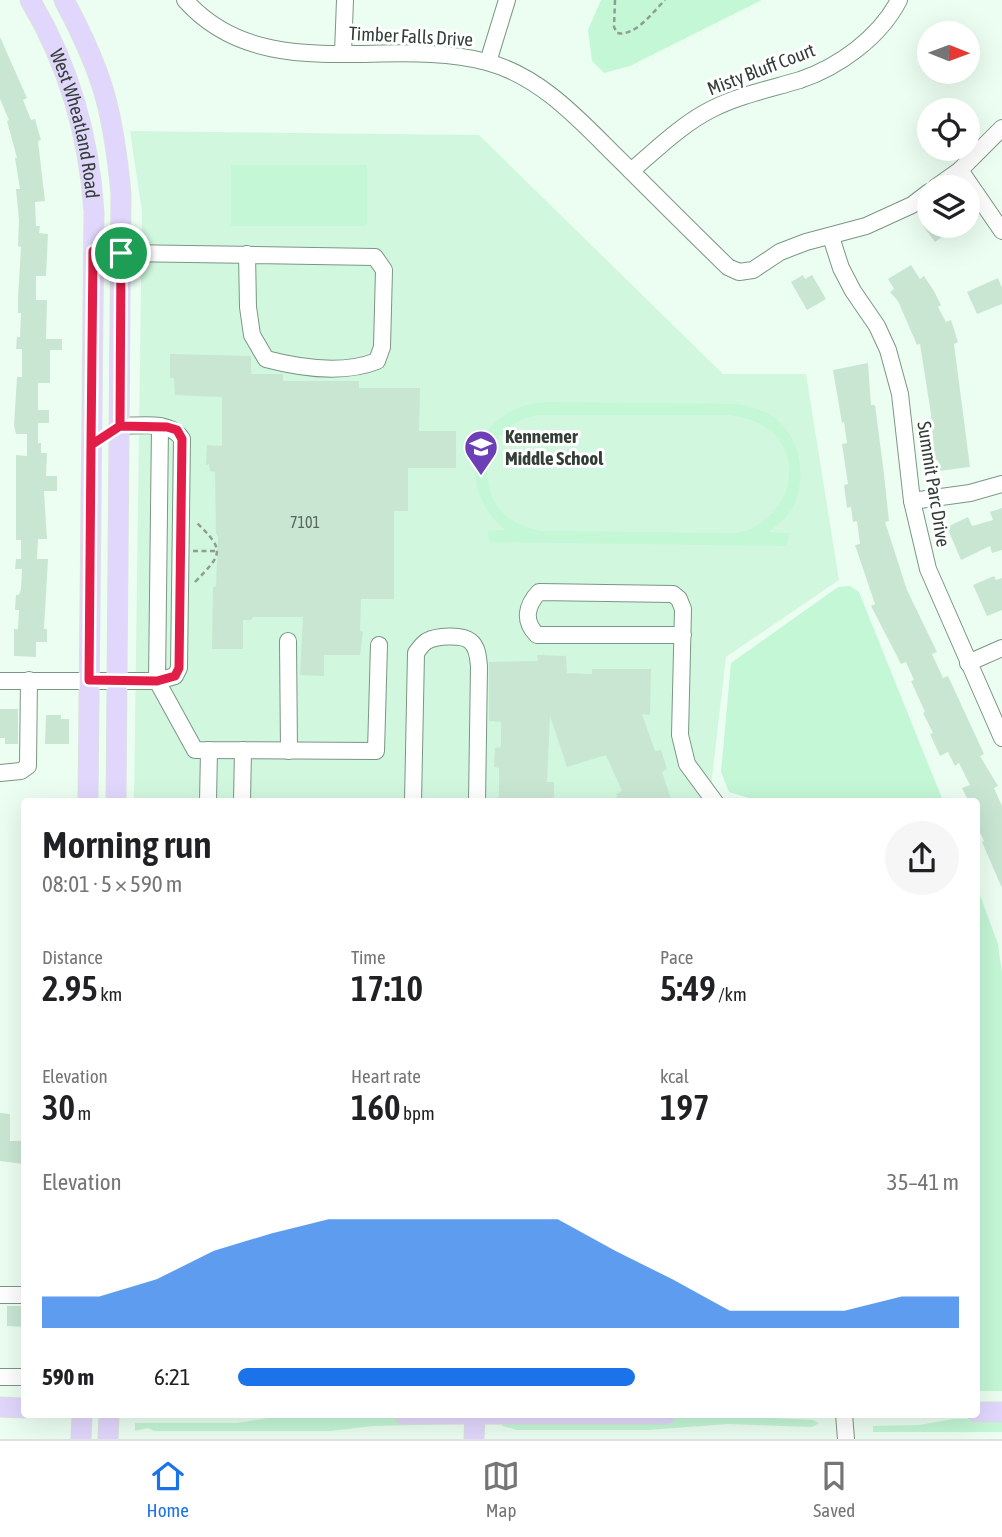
<!DOCTYPE html>
<meta charset="utf-8">
<style>
:root{--surface:#fff;--page:#f6f6f6;--text:#202124;--muted:#757577;--line:#e0e0e0;--accent:#1a73e8}
body{margin:0;font-family:"Asap Condensed",sans-serif;background:var(--page);color:var(--text);height:100vh;display:flex;flex-direction:column;font-size:26px;white-space:nowrap}
*{box-sizing:border-box;margin:0}
p{font-size:23px;color:var(--muted)}
.icon{flex:none;width:38px;height:38px;fill:none;stroke:currentColor;stroke-width:2;stroke-linecap:round;stroke-linejoin:round}
.map{position:relative;flex:1;overflow:hidden}
.sheet{position:absolute;left:21px;top:798px;width:959px;height:620px;display:flex;flex-direction:column;background:var(--surface);border-radius:7px;box-shadow:0 7px 28px #0002}
.sheet>*{flex:none}
.needle{width:46px;rotate:91deg}
.fabs{position:absolute;left:917px;top:21px;display:grid;gap:14px}
.fabs a{display:grid;place-items:center;width:63px;height:63px;border-radius:50%;background:var(--surface);box-shadow:0 7px 28px #0002;font-size:35px}
.pin{position:absolute;display:grid;place-items:center;width:60px;height:60px;color:#fff;margin:-30px;border:4px solid #fff;border-radius:50%;box-shadow:0 2px 7px #0007}
.round{display:grid;place-items:center;flex:none;width:74px;height:74px;border-radius:37px;background:var(--page)}
.overview{display:flex;align-items:center;justify-content:space-between;height:119px;padding:0 21px}
h1{font-size:38px;font-weight:600;line-height:52px}
.stats{display:grid;grid-template-columns:repeat(3,1fr);gap:10px;height:119px;padding:7px 21px}
.stats div{display:grid;align-content:center}
.stats b{font-size:35px;font-weight:600}
.stats small{font-size:19px;font-weight:400}
.stats p{font-size:19px}
.chart{height:196px;padding:14px 21px}
.chart p{display:flex;justify-content:space-between}
.chart svg{width:100%;height:126px;margin-top:7px;fill:var(--accent);opacity:.7}
ul{padding:0 21px;list-style:none;font-size:23px}
li{display:grid;grid-template-columns:112px 84px 1fr;align-items:center;height:52px}
li i{height:18px;border-radius:9px;background:var(--accent)}
.dock{display:flex;justify-content:space-around;align-items:center;height:98px;border-top:2px solid var(--line);background:var(--surface);font-size:19px;color:var(--muted)}
.dock a{display:grid;justify-items:center;gap:4px}
.dock .active{color:var(--accent)}
.map>svg:first-child{display:block}
</style>
<div class="map">
<svg width="1002" height="1439" viewBox="0 0 1002 1439">
<rect width="100%" height="100%" fill="#ecfef2"/>
<path fill="#d1f7df" d="M 130,131 L 479,135 L 723,374 L 806,374 L 839,580 L 726,657 L 711,786 L 704,801 L 134,801 L 142,212 Z"/>
<g fill="#c3f7d6" fill-rule="evenodd">
<path d="M 601,0 L 762,0 L 630,66 L 604,73 L 592,61 L 588,30 Z"/>
<rect x="231" y="165" width="136" height="61"/>
<path d="M 546,402 L 738,404 C 750,407 764,410 774,417 C 801,438 808,479 792,508 C 787,518 777,525 769,532 L 789,533 L 787,546 L 489,542 L 488,531 L 505,530 C 451,484 474,406 546,402 ZM 538,415 L 730,415 C 741,417 752,419 762,425 C 811,455 789,521 738,533 L 542,531 C 526,528 509,522 499,508 C 478,481 486,438 517,422 C 523,418 531,417 538,415 Z"/>
<path d="M 850,586 L 859,592 L 943,801 L 762,802 L 729,792 L 721,772 L 731,663 L 838,587 Z"/>
<path d="M 977,887 L 998,944 L 1002,973 L 1002,1391 L 977,1391 Z"/>
<path d="M 709,1415 L 813,1420 L 819,1423 L 812,1427 L 728,1424 L 648,1430 L 517,1430 L 502,1426 L 502,1420 L 518,1416 Z"/>
<path d="M 276,1417 L 448,1417 L 455,1418 L 455,1424 L 373,1426 L 331,1431 L 154,1431 L 148,1428 L 135,1431 L 135,1423 L 237,1423 Z"/>
<path d="M 1002,1418 L 1002,1432 L 873,1432 L 873,1426 L 919,1425 L 954,1419 Z"/>
</g>
<g fill="#c9e6d3">
<path d="M 0,37 L 27,98 L 23,100 L 31,120 L 35,119 L 41,140 L 38,141 L 45,201 L 35,202 L 36,226 L 40,226 L 39,233 L 48,234 L 46,276 L 36,276 L 36,300 L 47,300 L 46,339 L 62,339 L 62,350 L 50,350 L 50,383 L 38,383 L 38,410 L 49,410 L 49,423 L 38,423 L 38,443 L 41,443 L 41,453 L 47,453 L 46,476 L 57,476 L 57,491 L 44,491 L 47,539 L 38,539 L 37,559 L 48,559 L 44,629 L 47,629 L 47,642 L 36,642 L 36,657 L 14,656 L 14,629 L 18,629 L 19,610 L 15,610 L 16,595 L 19,595 L 21,589 L 22,569 L 15,569 L 16,559 L 21,559 L 21,540 L 16,540 L 16,455 L 27,456 L 27,434 L 16,434 L 14,425 L 17,377 L 22,377 L 22,349 L 16,349 L 17,337 L 20,337 L 21,313 L 18,313 L 18,298 L 21,247 L 18,246 L 19,220 L 16,189 L 20,189 L 15,158 L 17,158 L 7,121 L 9,120 L 0,99 Z"/>
<path d="M 923,226 L 957,226 L 935,242 Z"/>
<path d="M 911,265 L 920,279 L 924,276 L 934,291 L 941,305 L 938,307 L 946,322 L 951,320 L 958,342 L 954,344 L 970,467 L 939,471 L 938,460 L 935,461 L 931,414 L 920,344 L 917,345 L 898,301 L 890,292 L 894,289 L 888,279 Z"/>
<path d="M 803,275 L 805,279 L 812,275 L 826,299 L 807,310 L 791,282 Z"/>
<path d="M 998,278 L 1002,288 L 1002,304 L 977,314 L 967,292 Z"/>
<path d="M 170,354 L 251,356 L 251,374 L 283,374 L 283,381 L 359,381 L 359,388 L 420,388 L 419,431 L 456,431 L 456,468 L 408,468 L 408,511 L 394,511 L 394,599 L 361,599 L 360,631 L 363,632 L 360,655 L 324,655 L 324,676 L 300,675 L 303,617 L 253,617 L 251,620 L 243,620 L 243,649 L 212,649 L 213,587 L 216,586 L 218,537 L 216,533 L 215,472 L 210,471 L 209,464 L 206,465 L 207,445 L 222,446 L 222,397 L 175,395 L 174,378 L 170,378 Z"/>
<path d="M 868,363 L 871,405 L 875,405 L 884,474 L 889,521 L 885,522 L 907,590 L 937,652 L 932,654 L 943,678 L 948,676 L 984,754 L 980,756 L 998,786 L 994,788 L 1002,806 L 1002,888 L 982,842 L 984,841 L 976,824 L 976,802 L 969,802 L 962,788 L 970,785 L 959,763 L 955,766 L 948,752 L 940,756 L 930,734 L 933,733 L 923,713 L 925,712 L 911,681 L 914,680 L 906,662 L 901,664 L 871,606 L 875,604 L 857,551 L 855,545 L 860,544 L 857,521 L 853,522 L 851,507 L 847,508 L 844,485 L 848,484 L 842,444 L 847,443 L 844,422 L 842,423 L 833,370 Z"/>
<path d="M 1002,508 L 1002,550 L 992,553 L 990,546 L 961,560 L 947,527 L 968,517 L 972,526 L 993,520 L 990,512 Z"/>
<path d="M 994,576 L 996,580 L 1002,578 L 1002,610 L 987,616 L 973,585 Z"/>
<path d="M 537,655 L 566,656 L 567,673 L 592,674 L 592,669 L 651,669 L 650,715 L 642,714 L 655,751 L 661,750 L 667,769 L 662,772 L 672,802 L 619,802 L 616,794 L 622,791 L 606,755 L 567,767 L 550,716 L 547,782 L 554,782 L 554,802 L 499,802 L 499,768 L 494,767 L 495,748 L 501,747 L 501,722 L 489,721 L 489,662 L 538,661 Z"/>
<path d="M 0,709 L 18,709 L 18,744 L 5,744 L 5,738 L 0,738 Z"/>
<path d="M 46,715 L 61,715 L 61,719 L 69,719 L 69,744 L 45,744 Z"/>
<path d="M 0,1113 L 10,1114 L 10,1141 L 24,1141 L 24,1164 L 0,1161 Z"/>
<path d="M 24,1306 L 24,1327 L 7,1326 L 7,1306 Z"/>
</g>
<g fill="none" stroke-linecap="round" stroke-linejoin="round">
<g stroke="#7b9684" stroke-width="18">
<g id="minor">
<path d="M 185,0 C 263,88 388,35 487,62 C 543,77 583,124 622,162 C 657,197 692,232 728,267 L 739,272 L 753,270 L 780,252 L 806,242 L 866,226 L 912,205 L 929,192"/>
<path d="M 343,53 L 345,0"/>
<path d="M 488,62 L 507,0"/>
<path d="M 960,170 L 1002,231"/>
<path d="M 631,171 C 657,149 682,124 712,109 C 740,95 770,89 800,80 C 839,67 880,37 899,0"/>
<path d="M 936,187 L 960,170 L 1002,128"/>
<path d="M 831,237 L 841,268 L 853,291 L 877,326 L 888,350 L 900,394 L 912,501 L 928,569 L 1002,738"/>
<path d="M 122,253 L 375,257 L 384,270 L 382,347 L 377,361 C 344,374 300,368 266,359 L 252,335 L 248,307 L 247,254"/>
<path d="M 160,426 L 157,681 L 195,750 L 376,751 L 379,645"/>
<path d="M 912,501 L 970,493 L 1002,484"/>
<path d="M 683,635 L 537,635 C 523,621 526,606 539,592 L 673,594 L 679,599 L 683,609 L 680,735 L 687,764 L 715,802"/>
<path d="M 288,641 L 289,751"/>
<path d="M 968,663 L 1002,648"/>
<path d="M 0,681 L 157,681 L 175,676 L 179,668 L 182,439 C 170,420 140,426 120,426"/>
<path d="M 0,773 L 21,771 L 28,766 L 29,680"/>
<path d="M 208,802 L 209,750"/>
<path d="M 242,802 L 243,750"/>
<path d="M 413,802 L 416,653 C 419,649 422,644 427,641 C 436,636 462,634 470,641 C 478,647 478,658 479,666 L 477,802"/>
<path d="M 0,1295 L 24,1295"/>
<path d="M 0,1377 L 24,1377"/>
<path d="M 844,1414 L 846,1439"/>
</g>
</g>
<g stroke="#dee0df" stroke-width="21">
<g id="major">
<path id="s1" d="M 30,0 C 69,65 89,136 94,212 L 88,802"/>
<path d="M 64,0 C 80,30 96,63 105,96 C 114,128 118,162 121,194 L 116,802"/>
<path d="M 0,1407 L 24,1408"/>
<path d="M 976,1412 L 1002,1412"/>
<path d="M 404,1414 L 666,1414"/>
<path d="M 81,1439 L 82,1414"/>
<path d="M 108,1439 L 109,1414"/>
<path d="M 474,1439 L 475,1415"/>
</g>
</g>
<g stroke="#8f9d94" stroke-width="2.5" stroke-dasharray="5 3.5" stroke-linecap="butt">
<path d="M 615,0 L 614,27 L 617,33 C 635,37 653,12 665,0"/>
<path d="M 193,551 L 218,551"/>
<path d="M 195,582 C 222,554 226,551 196,522"/>
</g>
<use href="#minor" stroke="#fff" stroke-width="16"/>
<use href="#major" stroke="#e1d7fd" stroke-width="19"/>
</g>
<g fill="none" stroke-linecap="round" stroke-linejoin="round">
<g stroke="#fff" stroke-width="14">
<path id="route" d="M 121,253 L 120,426 L 91,445 L 89,680 L 157,681 L 175,676 L 179,668 L 182,439 L 177,430 L 167,427 L 120,426 L 91,445 L 93,251 L 121,253"/>
</g>
<use href="#route" stroke="#e11d48" stroke-width="9"/>
</g>
<defs>
<g id="school-pin" transform="scale(1.75)"><path d="M0 17L-7.5 6A9.5 9.5 0 1 1 7.5 6Z" fill="#6d3fb7" stroke="#fff"/><path d="M0-5L7-2L0 1L-7-2ZM-4 1L0 2.5L4 1V4Q0 6-4 4Z" fill="#fff"/></g>
</defs>
<g fill-rule="evenodd">
<use href="#school-pin" x="481" y="447"/>
</g>
<g text-anchor="middle" stroke-width="6" stroke-linejoin="round" paint-order="stroke">
<g font-size="16" fill="#58685e">
<text x="305" y="528">7101</text>
</g>
<g font-size="19" fill="#333e37" stroke="#fff">
<text transform="translate(411 36) rotate(3)" y="7">Timber Falls Drive</text>
<text transform="translate(761 69) rotate(-21)" y="7">Misty Bluff Court</text>
<text dy="7" stroke="none"><textPath href="#s1" startOffset="133">West Wheatland Road</textPath></text>
<text transform="translate(934 484) rotate(81)" y="7">Summit Parc Drive</text>
</g>
<g font-size="19" font-weight="bold" fill="#333e37" stroke="#fff" text-anchor="start">
<text x="505" y="443">Kennemer<tspan x="505" dy="22">Middle School</tspan></text>
</g>
</g>
</svg>
<div class="fabs">
<a><svg class="needle" viewBox="-14 -14 28 28"><path d="M0-13l5 13h-10z" fill="#e53935"/><path d="M0 13l5-13h-10z" fill="#757577"/></svg></a>
<a><svg class="icon" aria-label="locate" viewBox="0 0 24 24"><circle cx="12" cy="12" r="6"/><path d="M12 2v4M12 18v4M2 12h4M18 12h4"/></svg></a>
<a><svg class="icon" aria-label="layers" viewBox="0 0 24 24"><path d="M12 4l9 5-9 5-9-5zM3 14l9 5 9-5"/></svg></a>
</div>
<div class="pin" style="left:121px;top:253px;background:#1e9e55"><svg class="icon" aria-label="arrive" viewBox="0 0 24 24"><path d="M6 21V4h12l-3 4 3 4H6"/></svg></div>
<section class="sheet">
<div class="overview"><div><h1>Morning run</h1><p>08:01 · 5 × 590 m</p></div><a class="round"><svg class="icon" aria-label="share" viewBox="0 0 24 24"><path d="M12 15V3M7 8l5-5 5 5M5 13v7h14v-7"/></svg></a></div>
<div class="stats">
<div><p>Distance</p><b>2.95<small> km</small></b></div>
<div><p>Time</p><b>17:10</b></div>
<div><p>Pace</p><b>5:49<small> /km</small></b></div>
</div>
<div class="stats">
<div><p>Elevation</p><b>30<small> m</small></b></div>
<div><p>Heart rate</p><b>160<small> bpm</small></b></div>
<div><p>kcal</p><b>197</b></div>
</div>
<div class="chart"><p><span>Elevation</span>35–41 m</p>
<svg viewBox="0 0 160 44" preserveAspectRatio="none"><path d="M0 44V33L10 33L20 27L30 17L40 11L50 6L60 6L70 6L80 6L90 6L100 17L110 27L120 38L130 38L140 38L150 33L160 33V44z"/></svg>
</div>
<ul>
<li><b>590 m</b>6:21<i style="width:55%"></i></li>
</ul>
</section>
</div>
<nav class="dock">
<a class="active"><svg class="icon" aria-label="home" viewBox="0 0 24 24"><path d="M3 11l9-7 9 7M6 9v11h12V9"/></svg>Home</a>
<a><svg class="icon" aria-label="map" viewBox="0 0 24 24"><path d="M3 6l6-2 6 2 6-2v14l-6 2-6-2-6 2zM9 4v14M15 6v14"/></svg>Map</a>
<a><svg class="icon" aria-label="saved" viewBox="0 0 24 24"><path d="M7 4h10v16l-5-4-5 4z"/></svg>Saved</a>
</nav>
